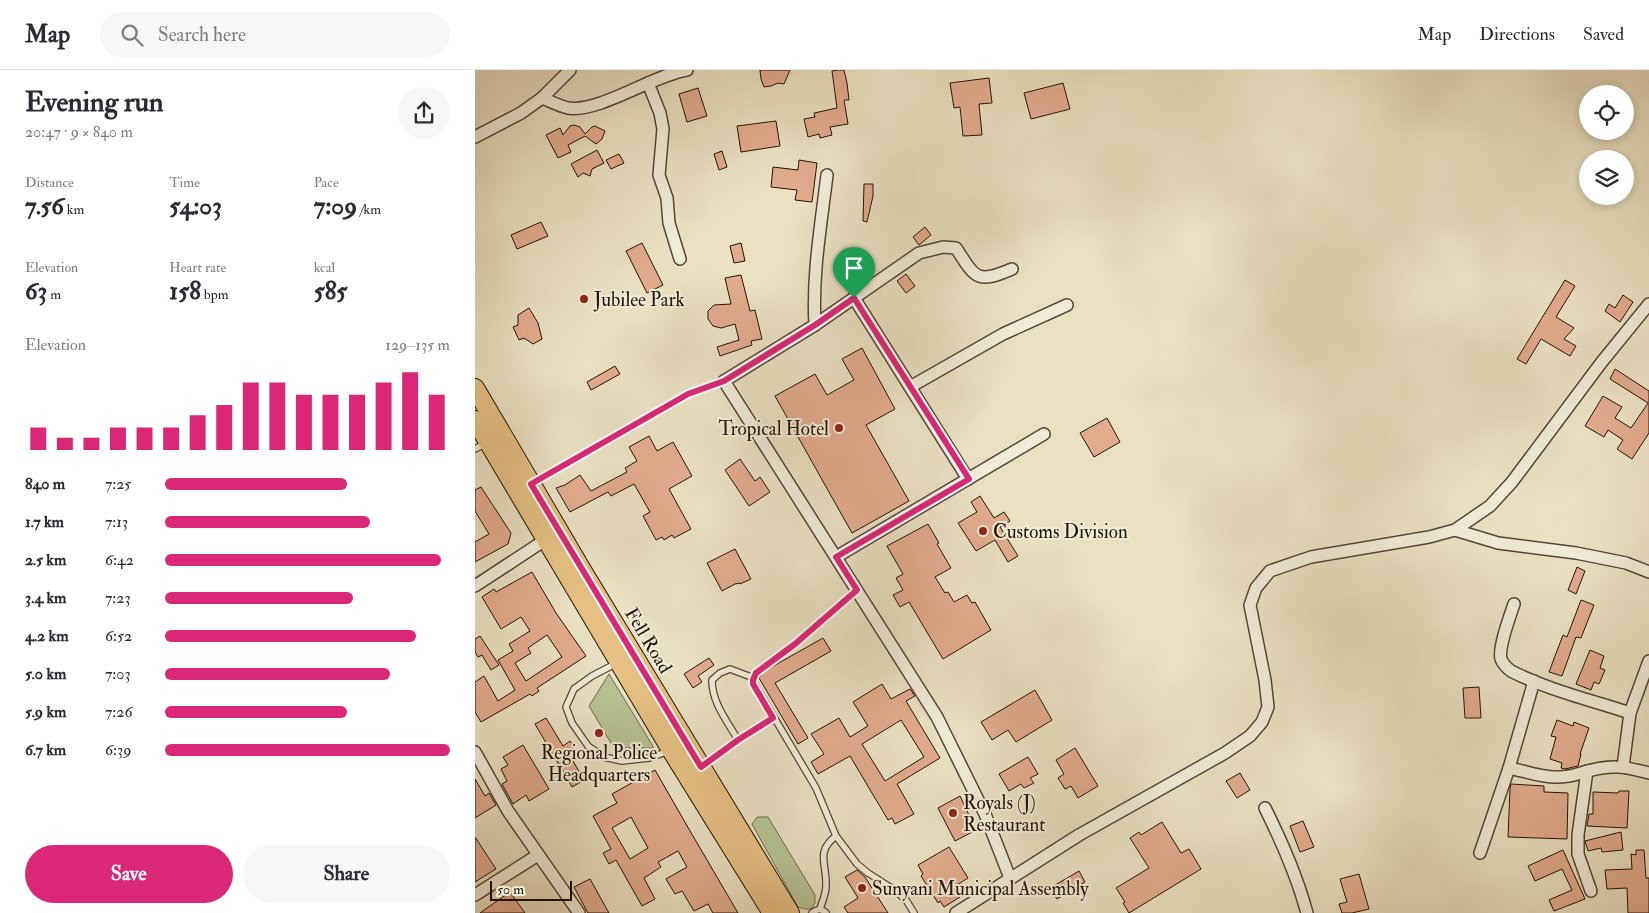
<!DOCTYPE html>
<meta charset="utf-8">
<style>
:root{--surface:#fff;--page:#f7f7f7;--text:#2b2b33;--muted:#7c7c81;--line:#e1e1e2;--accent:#db2777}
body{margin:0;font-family:"IM FELL Double Pica",serif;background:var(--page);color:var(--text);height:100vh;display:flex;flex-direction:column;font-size:19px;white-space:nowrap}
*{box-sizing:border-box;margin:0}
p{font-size:16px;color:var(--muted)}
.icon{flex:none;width:28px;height:28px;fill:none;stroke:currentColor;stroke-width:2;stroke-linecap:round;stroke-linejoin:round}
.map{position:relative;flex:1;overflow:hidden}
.drawer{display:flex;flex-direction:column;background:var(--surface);width:475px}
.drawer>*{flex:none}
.tools{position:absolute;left:1104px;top:15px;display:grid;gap:10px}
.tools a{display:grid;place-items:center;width:55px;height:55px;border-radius:50%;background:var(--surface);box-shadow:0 2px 8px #0003;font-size:25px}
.scale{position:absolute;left:15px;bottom:12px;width:82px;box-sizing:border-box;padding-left:5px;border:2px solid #241308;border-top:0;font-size:14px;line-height:18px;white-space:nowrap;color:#241308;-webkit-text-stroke:4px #f1ecd8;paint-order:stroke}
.pin{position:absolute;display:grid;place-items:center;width:42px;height:42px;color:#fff;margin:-51px -21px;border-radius:50% 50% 50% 0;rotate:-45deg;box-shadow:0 0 5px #0007}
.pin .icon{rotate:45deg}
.round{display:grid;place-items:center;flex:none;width:52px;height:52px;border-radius:26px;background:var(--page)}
.headline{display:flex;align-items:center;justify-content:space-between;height:85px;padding:0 25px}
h1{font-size:28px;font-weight:700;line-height:38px}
.figures{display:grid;grid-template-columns:repeat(3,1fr);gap:8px;height:85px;padding:5px 25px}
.figures div{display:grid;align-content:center}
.figures b{font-size:25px;font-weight:700}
.figures small{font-size:14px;font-weight:400}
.figures p{font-size:14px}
.chart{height:140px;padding:10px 25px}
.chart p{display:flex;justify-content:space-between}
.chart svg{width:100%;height:90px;margin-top:5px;stroke:var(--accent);stroke-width:6}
.action{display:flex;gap:10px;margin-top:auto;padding:10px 25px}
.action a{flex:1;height:58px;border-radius:30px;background:var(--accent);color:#fff;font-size:20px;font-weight:700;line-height:58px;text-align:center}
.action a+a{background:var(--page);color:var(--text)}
ul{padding:0 25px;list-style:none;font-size:16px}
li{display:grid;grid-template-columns:80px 60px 1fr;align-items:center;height:38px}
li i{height:12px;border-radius:6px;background:var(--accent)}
header{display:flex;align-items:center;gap:30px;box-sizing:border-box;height:70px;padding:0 25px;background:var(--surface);border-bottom:1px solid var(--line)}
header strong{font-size:24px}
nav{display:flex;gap:28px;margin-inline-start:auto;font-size:18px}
.search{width:350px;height:45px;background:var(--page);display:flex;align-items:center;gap:12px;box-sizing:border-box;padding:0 18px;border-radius:28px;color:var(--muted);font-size:19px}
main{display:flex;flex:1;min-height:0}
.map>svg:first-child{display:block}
</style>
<header>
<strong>Map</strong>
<div class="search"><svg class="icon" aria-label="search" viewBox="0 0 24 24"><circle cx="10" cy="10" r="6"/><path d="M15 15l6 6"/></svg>Search here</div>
<nav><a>Map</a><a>Directions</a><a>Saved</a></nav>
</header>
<main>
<section class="drawer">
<div class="headline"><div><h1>Evening run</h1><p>20:47 · 9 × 840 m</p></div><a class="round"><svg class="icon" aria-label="share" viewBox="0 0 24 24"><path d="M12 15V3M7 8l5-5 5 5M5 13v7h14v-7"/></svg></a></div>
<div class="figures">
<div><p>Distance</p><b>7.56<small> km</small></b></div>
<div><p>Time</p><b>54:03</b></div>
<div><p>Pace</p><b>7:09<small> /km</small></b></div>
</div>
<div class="figures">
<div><p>Elevation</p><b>63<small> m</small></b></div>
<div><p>Heart rate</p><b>158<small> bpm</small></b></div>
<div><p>kcal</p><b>585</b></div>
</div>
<div class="chart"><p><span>Elevation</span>129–135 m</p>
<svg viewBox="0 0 160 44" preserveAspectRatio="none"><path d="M5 44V33M15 44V38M25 44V38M35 44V33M45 44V33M55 44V33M65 44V27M75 44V22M85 44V11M95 44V11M105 44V17M115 44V17M125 44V17M135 44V11M145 44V6M155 44V17"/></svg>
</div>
<ul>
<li><b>840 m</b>7:25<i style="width:64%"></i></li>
<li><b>1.7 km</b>7:13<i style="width:72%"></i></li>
<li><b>2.5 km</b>6:42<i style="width:97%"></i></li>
<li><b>3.4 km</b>7:23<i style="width:66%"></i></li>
<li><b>4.2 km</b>6:52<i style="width:88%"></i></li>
<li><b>5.0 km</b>7:03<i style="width:79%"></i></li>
<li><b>5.9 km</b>7:26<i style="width:64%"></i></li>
<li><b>6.7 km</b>6:39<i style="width:100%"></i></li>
</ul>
<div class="action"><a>Save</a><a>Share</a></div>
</section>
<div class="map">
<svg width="1174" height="843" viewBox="0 0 1174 843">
<rect width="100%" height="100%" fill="#eae1c3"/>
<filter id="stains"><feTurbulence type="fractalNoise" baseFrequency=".004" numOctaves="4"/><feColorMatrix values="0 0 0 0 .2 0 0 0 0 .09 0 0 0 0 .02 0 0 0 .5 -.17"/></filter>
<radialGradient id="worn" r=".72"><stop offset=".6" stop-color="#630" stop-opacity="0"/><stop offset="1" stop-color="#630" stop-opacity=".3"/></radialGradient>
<g fill="#b7c394" stroke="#6e6b4e">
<path d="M 134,604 L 179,678 L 139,678 L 114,636 Z"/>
<path d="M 282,747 L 293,747 L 340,825 L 340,833 L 336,839 L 330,839 L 323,837 L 277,754 Z"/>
</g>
<g fill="#e2ab8e" stroke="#241308" fill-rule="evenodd">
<path d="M 285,0 L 315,0 L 309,14 L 303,13 L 296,16 L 289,17 L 286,9 Z"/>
<path d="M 363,0 L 369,0 L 372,13 L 374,30 L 369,30 L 373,54 L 355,57 L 357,65 L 345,68 L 344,64 L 333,67 L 329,49 L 340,47 L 339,43 L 362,38 L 357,1 Z"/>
<path d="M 514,8 L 517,33 L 504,34 L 507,65 L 488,66 L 485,37 L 479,38 L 475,13 Z"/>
<path d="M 588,13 L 595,39 L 556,49 L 549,23 Z"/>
<path d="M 223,18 L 232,46 L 212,52 L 204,24 Z"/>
<path d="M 301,51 L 305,76 L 266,82 L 262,56 Z"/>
<path d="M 99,55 L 105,57 L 110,64 L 117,57 L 120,56 L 130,61 L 127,69 L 121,74 L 110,66 L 93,75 L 96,82 L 83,88 L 71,65 L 85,58 L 88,65 L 95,56 Z"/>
<path d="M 122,80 L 129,93 L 117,99 L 115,106 L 108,103 L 103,107 L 96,94 Z"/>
<path d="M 247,81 L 252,97 L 244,100 L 239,84 Z"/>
<path d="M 144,84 L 149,93 L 136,99 L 131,90 Z"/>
<path d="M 324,90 L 342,93 L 337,132 L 320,130 L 322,120 L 296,117 L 298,97 L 323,100 Z"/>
<path d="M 389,114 L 398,114 L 398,126 L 392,152 L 388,151 Z"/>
<path d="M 66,152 L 73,166 L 42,179 L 36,165 Z"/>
<path d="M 450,157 L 456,165 L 444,175 L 438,167 Z"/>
<path d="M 167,173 L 188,215 L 172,223 L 151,181 Z"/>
<path d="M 266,173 L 270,191 L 259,193 L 255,176 Z"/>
<path d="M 431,204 L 440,216 L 431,223 L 422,211 Z"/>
<path d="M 266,205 L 275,241 L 280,240 L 287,269 L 276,271 L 277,275 L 245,286 L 242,277 L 264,270 L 260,254 L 246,258 L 238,256 L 233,249 L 233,241 L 239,235 L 256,234 L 250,208 Z"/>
<path d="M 1090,210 L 1100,216 L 1081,247 L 1099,258 L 1089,269 L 1101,276 L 1095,286 L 1066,269 L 1051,294 L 1042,289 Z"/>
<path d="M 1148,225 L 1158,232 L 1145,252 L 1130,241 L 1134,234 L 1140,238 Z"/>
<path d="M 54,238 L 63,253 L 67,269 L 58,274 L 49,268 L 44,270 L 38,257 L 43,255 L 43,245 Z"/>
<path d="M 387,278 L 420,339 L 391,355 L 434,431 L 377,463 L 300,326 L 340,304 L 352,325 L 379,310 L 367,289 Z"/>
<path d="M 140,296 L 145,304 L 116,320 L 112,312 Z"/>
<path d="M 1140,299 L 1174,321 L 1174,363 L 1157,389 L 1142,379 L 1148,370 L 1133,360 L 1129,367 L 1110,356 L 1128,326 L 1147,337 L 1140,348 L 1156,358 L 1173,333 L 1135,309 Z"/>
<path d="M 632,348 L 645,372 L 619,387 L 605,363 Z"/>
<path d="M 174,366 L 182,381 L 198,372 L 217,406 L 194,419 L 216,459 L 199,468 L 197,465 L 189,470 L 187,467 L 181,470 L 168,446 L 175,442 L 159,414 L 136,426 L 133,422 L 95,442 L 81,418 L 90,415 L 105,405 L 116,421 L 152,402 L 150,398 L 162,391 L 154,377 Z"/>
<path d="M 265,389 L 280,411 L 285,407 L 295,422 L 274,436 L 250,400 Z"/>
<path d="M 6,417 L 36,463 L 33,474 L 0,492 L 0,472 L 14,464 L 0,441 L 0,420 Z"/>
<path d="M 505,426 L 519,448 L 529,442 L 535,451 L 525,457 L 543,486 L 533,492 L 520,470 L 501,481 L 483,453 L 502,442 L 496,432 Z"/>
<path d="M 453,454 L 464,473 L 462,474 L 476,498 L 460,507 L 470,523 L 473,522 L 479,532 L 492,525 L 497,533 L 500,532 L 516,560 L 468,589 L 434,532 L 425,537 L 418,525 L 428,520 L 421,508 L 428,504 L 412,476 Z"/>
<path d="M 260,479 L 276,509 L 265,514 L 265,513 L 260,514 L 247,521 L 232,493 Z"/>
<path d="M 1102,497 L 1110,501 L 1101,524 L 1093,520 Z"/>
<path d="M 57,502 L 81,543 L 111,586 L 62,618 L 64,621 L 57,626 L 55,624 L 6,652 L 0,642 L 0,612 L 9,606 L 23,631 L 40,620 L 23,590 L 38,581 L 34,574 L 55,561 L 46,547 L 26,559 L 7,527 L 19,519 L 21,522 ZM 72,565 L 87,587 L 51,611 L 40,593 L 56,583 L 53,578 Z"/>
<path d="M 1106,530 L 1119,535 L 1106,568 L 1101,567 L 1087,606 L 1074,602 L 1088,565 L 1092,567 Z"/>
<path d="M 5,566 L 24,595 L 16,600 L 7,585 L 3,587 L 0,582 L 0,569 Z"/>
<path d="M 348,568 L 356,581 L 300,613 L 333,668 L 323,674 L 284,608 L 285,606 L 293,599 Z"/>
<path d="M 1115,580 L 1129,586 L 1125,598 L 1130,600 L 1124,614 L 1119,612 L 1116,620 L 1101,614 Z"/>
<path d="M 234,588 L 239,595 L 223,606 L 227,612 L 218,618 L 209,604 Z"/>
<path d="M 407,614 L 416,629 L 435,619 L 440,626 L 431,631 L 465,688 L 422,714 L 439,744 L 420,754 L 417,748 L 413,750 L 375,686 L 343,704 L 336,692 L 349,684 L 336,664 L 364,648 L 375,667 L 393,656 L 378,632 ZM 426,650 L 449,687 L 410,711 L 387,674 Z"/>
<path d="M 1004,617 L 1006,648 L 990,648 L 988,618 Z"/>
<path d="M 560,620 L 577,650 L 541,672 L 533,660 L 517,670 L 506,652 Z"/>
<path d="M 71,648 L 88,676 L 95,671 L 101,681 L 94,684 L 109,710 L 97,717 L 60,654 Z"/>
<path d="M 1082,650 L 1098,656 L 1099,652 L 1114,658 L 1105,684 L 1106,684 L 1103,696 L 1090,699 L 1086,698 L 1087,693 L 1075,689 L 1081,667 L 1076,666 Z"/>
<path d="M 48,675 L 74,719 L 54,731 L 51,725 L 38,734 L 27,714 L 32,711 L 26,699 L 33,695 L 28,687 Z"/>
<path d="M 600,678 L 623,716 L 603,728 L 596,716 L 590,719 L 583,708 L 589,704 L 581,690 Z"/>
<path d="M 553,687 L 563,704 L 555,708 L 559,713 L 549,718 L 546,714 L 534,721 L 524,704 Z"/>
<path d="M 180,700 L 211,754 L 263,843 L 238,843 L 233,834 L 219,841 L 207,821 L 200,824 L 191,809 L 212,797 L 203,781 L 183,792 L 186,797 L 169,808 L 180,829 L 167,836 L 141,790 L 134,794 L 128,783 L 136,779 L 118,746 L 142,733 L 137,724 ZM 156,747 L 173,778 L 155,789 L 137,758 Z"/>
<path d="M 765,703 L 775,720 L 762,728 L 751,711 Z"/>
<path d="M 0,709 L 10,726 L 14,723 L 21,735 L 0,748 Z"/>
<path d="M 1036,714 L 1069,716 L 1069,722 L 1093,723 L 1092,769 L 1033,767 L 1035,719 Z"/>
<path d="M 1144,721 L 1154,721 L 1152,758 L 1112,756 L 1114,744 L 1118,744 L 1118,722 L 1143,723 Z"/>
<path d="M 485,726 L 501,760 L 480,771 L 463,738 Z"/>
<path d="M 828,751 L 839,777 L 825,782 L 815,756 Z"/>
<path d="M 687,752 L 706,783 L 714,779 L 726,799 L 654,843 L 648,833 L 650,832 L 641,818 L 674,798 L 655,768 L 664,762 L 666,765 Z"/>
<path d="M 1146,762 L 1148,780 L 1127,782 L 1126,778 L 1113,781 L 1110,771 Z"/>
<path d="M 0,767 L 21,799 L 0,812 Z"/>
<path d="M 474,777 L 493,808 L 479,817 L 485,827 L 469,837 L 465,831 L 463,833 L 446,806 L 448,804 L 443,795 Z"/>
<path d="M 1088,780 L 1110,829 L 1079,841 L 1074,830 L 1097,820 L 1087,799 L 1060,811 L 1053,796 Z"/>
<path d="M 1161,780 L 1169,780 L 1171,808 L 1174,808 L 1174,843 L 1153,843 L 1152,818 L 1132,819 L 1130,800 L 1157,799 L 1156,784 L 1161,785 Z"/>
<path d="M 382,800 L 390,807 L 413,843 L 373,843 L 369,837 L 383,828 L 370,807 Z"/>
<path d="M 604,801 L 610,812 L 582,829 L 575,818 Z"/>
<path d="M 884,804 L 894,839 L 877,843 L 867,843 L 864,834 L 872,832 L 865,809 Z"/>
<path d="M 115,809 L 134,843 L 113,843 L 99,817 Z"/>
<path d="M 35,822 L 50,843 L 5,843 Z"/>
</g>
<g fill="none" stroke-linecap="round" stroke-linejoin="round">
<g stroke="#564637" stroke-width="8">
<g id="service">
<path d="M 0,379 L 11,373"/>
<path d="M 58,413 L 213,324 L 249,311"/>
<path d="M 382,520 L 320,574 L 284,600 L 281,603 L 278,612 L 341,718 L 361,766 L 382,794 L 393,803 L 418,819 L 431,830 L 439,843"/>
<path d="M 142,593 L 117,606 L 99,619 L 91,637 L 97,653 L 113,676 L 129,687 L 147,691 L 174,688 L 194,681"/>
<path d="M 263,670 C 252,651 237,633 237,610 L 245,603 L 255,599 L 279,608"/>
<path d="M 228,696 L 263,670 L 298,648"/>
<path d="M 345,839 C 347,832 351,824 351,816 C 352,794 340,782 361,766"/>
<path d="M 337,843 C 342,839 346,838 351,843"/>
</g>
</g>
<g stroke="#564637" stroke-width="14">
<g id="minor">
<path d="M 173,13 L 185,43 L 188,59 L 184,105 L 192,128 L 194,153 L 205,189"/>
<path d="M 67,28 C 75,31 84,36 93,38 C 124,43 178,5 212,0"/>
<path d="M 0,67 L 46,43 L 67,28 L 95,0"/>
<path d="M 379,228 L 493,409"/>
<path d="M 340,255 C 337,205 346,155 352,105"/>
<path d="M 435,317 L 528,264 L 592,235"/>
<path d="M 980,460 L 1023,473 L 1101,483 L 1151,493 L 1174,502"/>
<path d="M 361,487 L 569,364"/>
<path d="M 0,516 L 70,470"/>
<path d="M 1039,534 C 1035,546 1023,578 1026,589 C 1028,594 1032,598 1036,601 C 1073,620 1116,630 1155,643"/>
<path d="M 0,682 L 33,741 L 104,843"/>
<path d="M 1148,697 L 1155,643 L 1174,591"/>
<path d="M 1034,698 C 1050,701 1068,708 1083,707 C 1097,707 1101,704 1113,701 C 1137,694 1151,697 1174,703"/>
<path d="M 1112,701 L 1103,765 L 1103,784 L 1116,821"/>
<path d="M 790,738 C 807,772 822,806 832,843"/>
<path d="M 1005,783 L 1034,698 L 1059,611"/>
<path d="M 535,808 L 510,744 L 462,647 L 249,311 L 340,255 L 444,183 L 468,177 L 481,178 C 501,209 502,214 537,199"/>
<path d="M 0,825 L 63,785"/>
<path d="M 481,843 L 604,765 L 750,683 L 775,666 L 787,652 L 793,637 L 790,610 L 775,535 L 781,518 L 795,501 L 836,487 L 954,467 L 980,460 L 1015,436 L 1037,412 L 1126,293 L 1174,234"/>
</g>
</g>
<g stroke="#241308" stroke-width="20">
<g id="primary">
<path d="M 0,318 L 107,500 L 315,843"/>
<path d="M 0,350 L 196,680 L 297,843"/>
</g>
</g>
<use href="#service" stroke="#f1ecd8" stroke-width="5.5"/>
<use href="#minor" stroke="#f1ecd8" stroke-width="11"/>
<use href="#primary" stroke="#e5c082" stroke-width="18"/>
</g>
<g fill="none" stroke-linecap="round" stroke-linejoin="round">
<g stroke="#fff" stroke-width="10">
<path id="route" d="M 379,228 L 494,409 L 361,487 L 382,520 L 320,574 L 281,603 L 278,610 L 278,614 L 298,648 L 263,670 L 226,697 L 56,414 L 213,324 L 249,311 L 340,255 Z"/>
</g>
<use href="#route" stroke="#db2777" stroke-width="6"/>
</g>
<g fill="#8f2418" stroke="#f1ecd8" stroke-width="2">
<circle cx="109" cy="229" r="5"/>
<circle cx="364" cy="358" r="5"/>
<circle cx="508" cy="461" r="5"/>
<circle cx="124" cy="663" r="5"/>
<circle cx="478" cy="743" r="5"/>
<circle cx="387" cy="818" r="5"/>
</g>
<g text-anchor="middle" stroke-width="4" stroke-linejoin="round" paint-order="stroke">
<g font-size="19" fill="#241308" stroke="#f1ecd8" text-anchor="start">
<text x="119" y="236">Jubilee Park</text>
<text x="354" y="365" text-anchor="end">Tropical Hotel</text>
<text x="518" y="468">Customs Division</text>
<text x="124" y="689" text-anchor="middle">Regional Police<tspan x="124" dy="22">Headquarters</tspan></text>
<text x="488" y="739">Royals (J)<tspan x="488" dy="22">Restaurant</tspan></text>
<text x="397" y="825">Sunyani Municipal Assembly</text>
</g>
<g font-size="19" fill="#241308" stroke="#f1ecd8">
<text transform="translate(174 570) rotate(59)" y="7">Fell Road</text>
</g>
</g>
<rect width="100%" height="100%" filter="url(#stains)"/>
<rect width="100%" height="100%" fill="url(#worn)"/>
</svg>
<div class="tools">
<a><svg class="icon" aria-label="locate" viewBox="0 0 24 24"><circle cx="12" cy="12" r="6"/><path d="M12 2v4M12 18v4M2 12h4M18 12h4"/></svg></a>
<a><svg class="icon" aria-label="layers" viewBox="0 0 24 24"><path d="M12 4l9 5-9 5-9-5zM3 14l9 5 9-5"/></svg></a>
</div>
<div class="scale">50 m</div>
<div class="pin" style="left:379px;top:228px;background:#1e9e55"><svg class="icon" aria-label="arrive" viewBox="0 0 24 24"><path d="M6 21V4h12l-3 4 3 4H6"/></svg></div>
</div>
</main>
